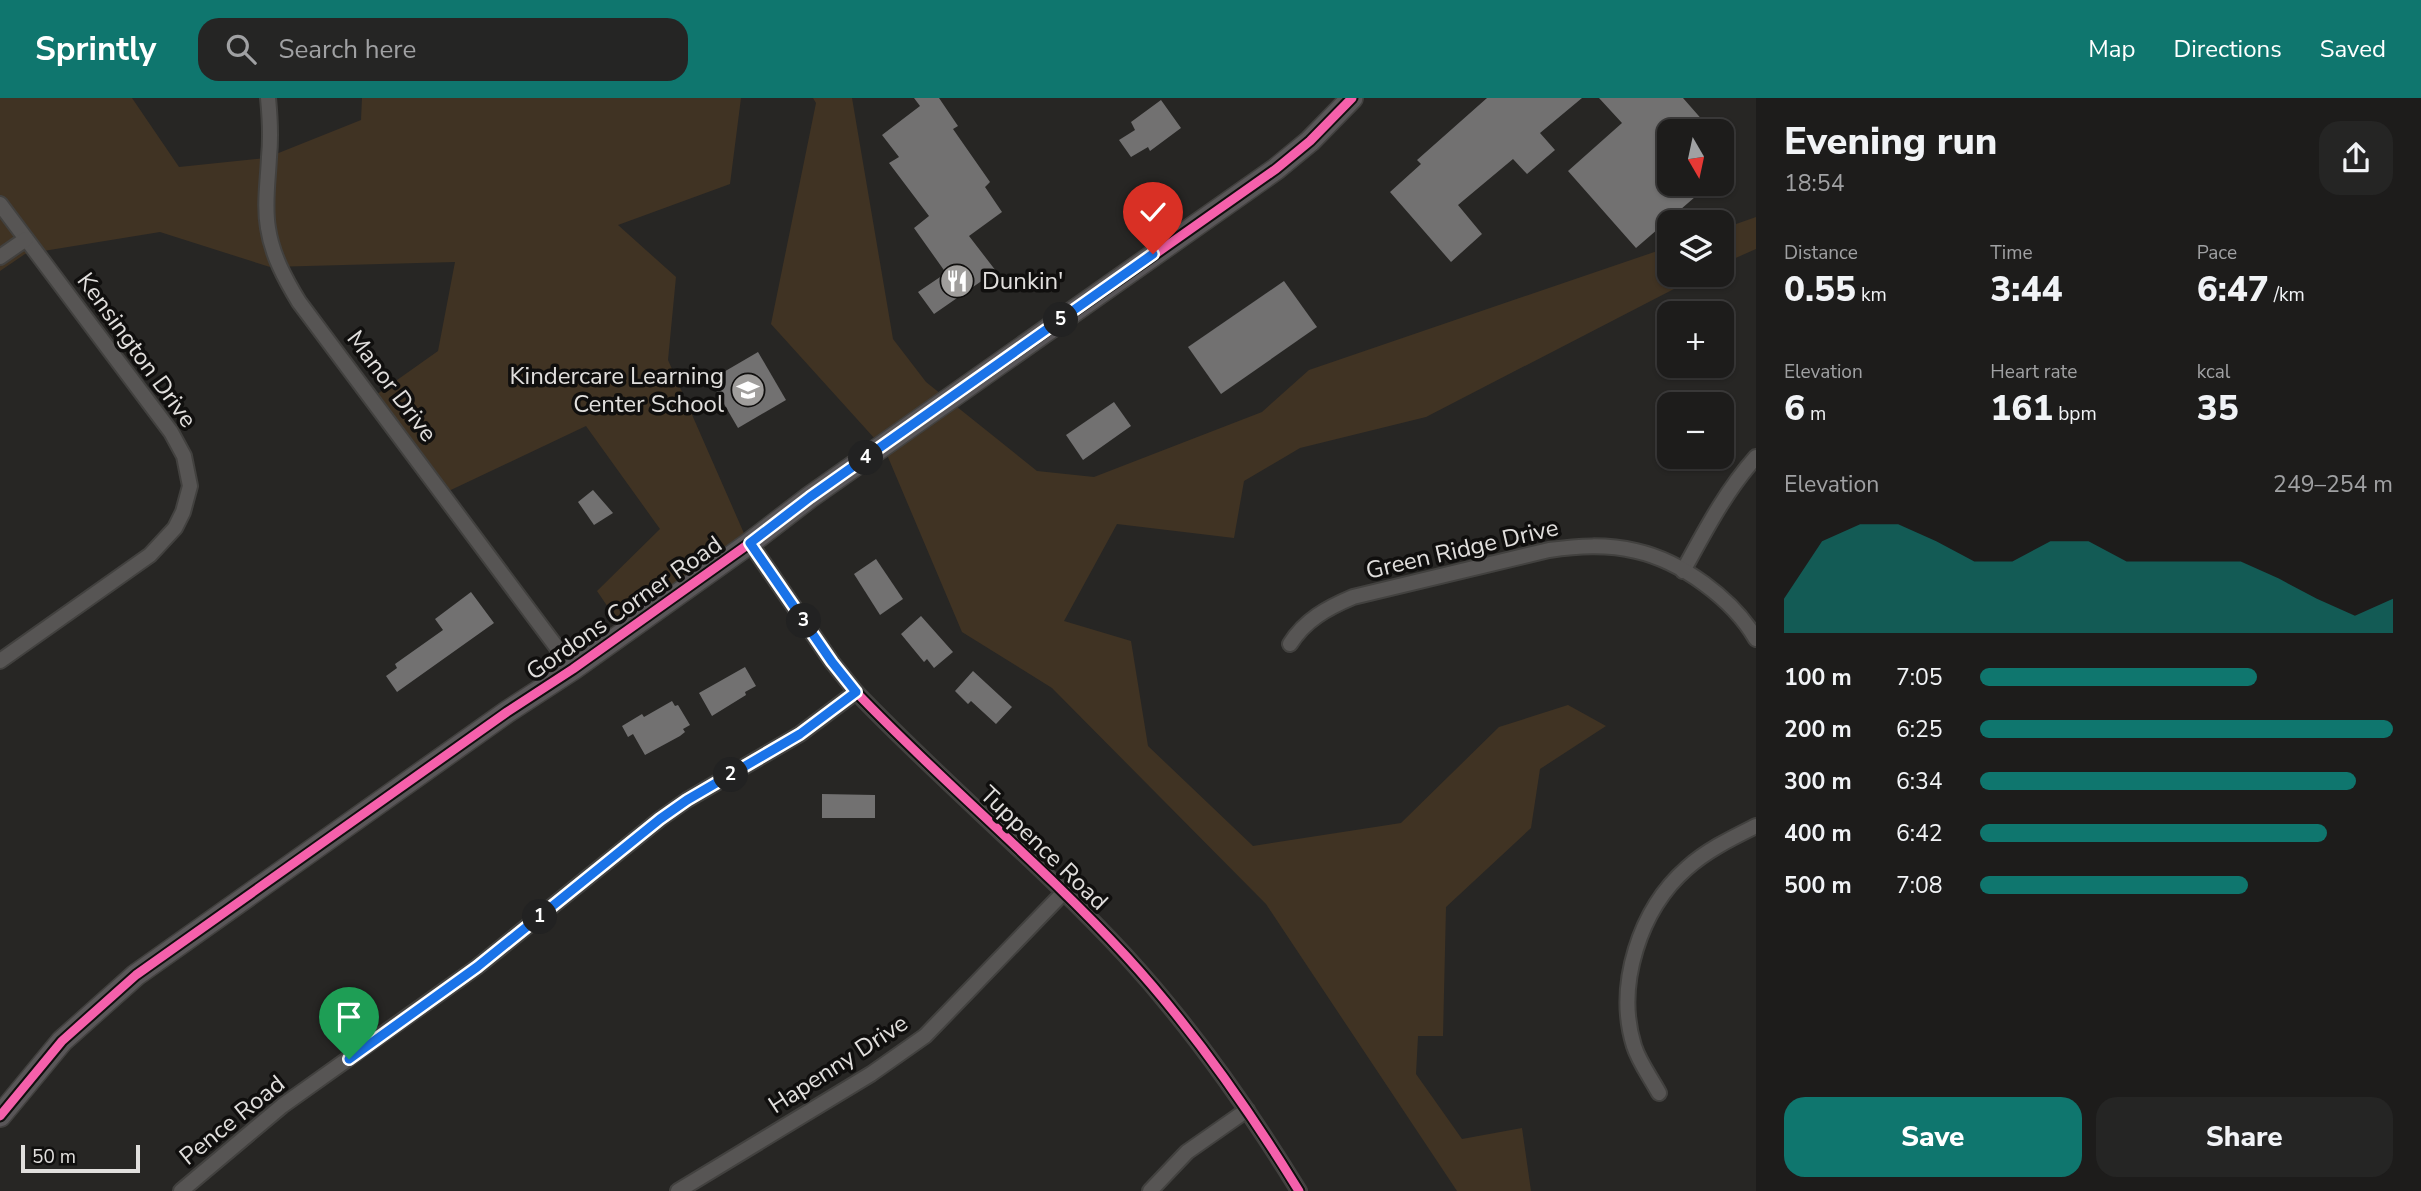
<!DOCTYPE html>
<meta charset="utf-8">
<style>
:root{--surface:#1d1c1b;--page:#252524;--text:#f1f3f6;--muted:#a0a1a3;--line:#3b3a3a;--accent:#0f766e}
body{margin:0;font-family:"Nunito Sans",sans-serif;background:var(--page);color:var(--text);height:100vh;display:flex;flex-direction:column;font-size:26px;white-space:nowrap}
*{box-sizing:border-box;margin:0}
p{font-size:23px;color:var(--muted)}
.icon{flex:none;width:38px;height:38px;fill:none;stroke:currentColor;stroke-width:2;stroke-linecap:round;stroke-linejoin:round}
.map{position:relative;flex:1;overflow:hidden}
.sheet{display:flex;flex-direction:column;background:var(--surface);width:665px}
.sheet>*{flex:none}
.needle{width:46px;rotate:171deg}
.controls{position:absolute;left:1657px;top:21px;display:grid;gap:14px}
.controls a{display:grid;place-items:center;width:77px;height:77px;border-radius:14px;background:var(--surface);box-shadow:0 2px 5px #0004,0 0 0 2px var(--line);font-size:35px}
.scale{position:absolute;left:21px;bottom:18px;width:119px;box-sizing:border-box;padding-left:7px;border:4px solid #e1dfdd;border-top:0;font-size:19px;line-height:24px;white-space:nowrap;color:#e1dfdd;-webkit-text-stroke:5px #100f0e;paint-order:stroke}
.pin{position:absolute;display:grid;place-items:center;width:60px;height:60px;color:#fff;margin:-72px -30px;border-radius:50% 50% 50% 0;rotate:-45deg;box-shadow:0 0 7px #0007}
.pin .icon{rotate:45deg}
.km{position:absolute;width:35px;height:35px;margin:-18px;border-radius:50%;background:#222;color:#fff;font-size:19px;line-height:35px;text-align:center}
.round{display:grid;place-items:center;flex:none;width:74px;height:74px;border-radius:21px;background:var(--page)}
.summary{display:flex;align-items:center;justify-content:space-between;height:119px;padding:0 28px}
h1{font-size:38px;font-weight:800;line-height:52px}
.metrics{display:grid;grid-template-columns:repeat(3,1fr);gap:10px;height:119px;padding:7px 28px}
.metrics div{display:grid;align-content:center}
.metrics b{font-size:35px;font-weight:800}
.metrics small{font-size:19px;font-weight:400}
.metrics p{font-size:19px}
.chart{height:196px;padding:14px 28px}
.chart p{display:flex;justify-content:space-between}
.chart svg{width:100%;height:126px;margin-top:7px;fill:var(--accent);opacity:.7}
.button{display:flex;gap:14px;margin-top:auto;padding:14px 28px}
.button a{flex:1;height:80px;border-radius:21px;background:var(--accent);color:#fff;font-size:28px;font-weight:800;line-height:80px;text-align:center}
.button a+a{background:var(--page);color:var(--text)}
ul{padding:0 28px;list-style:none;font-size:23px}
li{display:grid;grid-template-columns:112px 84px 1fr;align-items:center;height:52px}
li i{height:18px;border-radius:9px;background:var(--accent)}
header{display:flex;align-items:center;gap:42px;box-sizing:border-box;height:98px;padding:0 35px;background:var(--accent);color:#fff}
header strong{font-size:33px}
nav{display:flex;gap:38px;margin-inline-start:auto;font-size:24px}
.search{width:490px;height:63px;background:var(--page);display:flex;align-items:center;gap:18px;box-sizing:border-box;padding:0 24px;border-radius:21px;color:var(--muted);font-size:26px}
main{display:flex;flex:1;min-height:0}
.map>svg:first-child{display:block}
</style>
<header>
<strong>Sprintly</strong>
<div class="search"><svg class="icon" aria-label="search" viewBox="0 0 24 24"><circle cx="10" cy="10" r="6"/><path d="M15 15l6 6"/></svg>Search here</div>
<nav><a>Map</a><a>Directions</a><a>Saved</a></nav>
</header>
<main>
<div class="map">
<svg width="1756" height="1093" viewBox="0 0 1756 1093">
<rect width="100%" height="100%" fill="#272624"/>
<g fill="#403323">
<path d="M 0,0 L 132,0 L 179,69 L 266,60 L 361,22 L 362,0 L 741,0 L 730,86 L 618,127 L 676,179 L 668,262 L 750,449 L 627,537 L 597,493 L 660,431 L 586,328 L 436,399 L 366,304 L 438,253 L 455,164 L 270,169 L 160,134 L 25,156 L 0,173 Z"/>
<path d="M 813,0 L 852,0 L 893,241 L 926,284 L 1037,373 L 1094,379 L 1262,314 L 1309,272 L 1669,149 L 1670,177 L 1701,177 L 1426,319 L 1300,350 L 1244,383 L 1234,440 L 1117,426 L 1064,523 L 1131,543 L 1148,648 L 1253,748 L 1401,725 L 1499,629 L 1568,607 L 1606,628 L 1540,671 L 1531,730 L 1446,809 L 1443,938 L 1418,938 L 1416,976 L 1462,1041 L 1522,1030 L 1531,1093 L 1457,1093 L 1266,806 L 1052,590 L 962,534 L 885,352 L 771,226 L 816,5 Z"/>
<path d="M 1756,119 L 1756,151 L 1722,166 L 1722,131 Z"/>
</g>
<g fill="#727171">
<path d="M 914,0 L 939,0 L 958,28 L 953,31 L 990,84 L 985,89 L 1002,114 L 969,138 L 996,173 L 934,216 L 918,194 L 946,175 L 914,130 L 929,118 L 889,65 L 899,59 L 882,37 L 920,8 Z"/>
<path d="M 1487,0 L 1582,0 L 1540,35 L 1555,52 L 1527,76 L 1513,61 L 1458,107 L 1482,136 L 1451,164 L 1390,94 L 1421,66 L 1417,62 Z"/>
<path d="M 1599,0 L 1683,0 L 1712,33 L 1670,33 L 1670,86 L 1710,86 L 1636,150 L 1568,73 L 1622,25 Z"/>
<path d="M 1161,2 L 1181,30 L 1150,53 L 1148,49 L 1131,59 L 1119,42 L 1135,32 L 1131,24 Z"/>
<path d="M 1284,183 L 1317,229 L 1221,296 L 1188,249 Z"/>
<path d="M 758,254 L 786,302 L 738,330 L 710,282 Z"/>
<path d="M 1114,304 L 1131,328 L 1083,362 L 1066,337 Z"/>
<path d="M 593,392 L 613,415 L 594,427 L 578,404 Z"/>
<path d="M 876,461 L 903,501 L 880,517 L 854,476 Z"/>
<path d="M 471,494 L 494,525 L 397,594 L 386,578 L 397,570 L 395,566 L 443,532 L 435,521 Z"/>
<path d="M 921,518 L 953,554 L 934,570 L 927,561 L 924,564 L 901,536 Z"/>
<path d="M 745,569 L 756,588 L 745,594 L 746,597 L 712,618 L 699,595 Z"/>
<path d="M 973,573 L 1012,609 L 996,626 L 971,603 L 968,606 L 955,593 Z"/>
<path d="M 672,603 L 675,608 L 678,607 L 690,627 L 683,631 L 685,634 L 680,638 L 645,657 L 633,636 L 628,639 L 622,628 L 642,616 L 644,619 Z"/>
<path d="M 822,696 L 875,697 L 875,720 L 822,720 Z"/>
</g>
<g fill="none" stroke-linecap="round" stroke-linejoin="round">
<g stroke="#42413f" stroke-width="18">
<g id="street">
<path d="M 268,0 C 270,20 271,39 269,59 C 268,83 264,107 268,130 C 272,157 285,181 299,204 L 573,571"/>
<path d="M 0,106 L 171,334 L 184,358 L 190,388 L 183,414 L 175,430 L 150,457 L 0,563"/>
<path d="M 0,159 L 26,141"/>
<path d="M 750,445 L 832,564 L 856,594 C 943,685 1041,766 1126,858 C 1192,930 1248,1010 1299,1093"/>
<path d="M 1683,473 C 1705,433 1725,394 1756,359"/>
<path d="M 1290,546 C 1305,522 1327,510 1353,499 L 1549,452 C 1578,448 1606,446 1636,453 C 1681,463 1733,501 1756,541"/>
<path d="M 1659,995 C 1651,980 1639,964 1634,948 C 1615,887 1640,811 1687,770 C 1707,752 1732,740 1756,728"/>
<path d="M 181,1093 L 282,1008 L 477,869 L 660,721 L 687,702 L 800,636 L 856,594"/>
<path d="M 678,1093 L 871,976 L 925,938 L 1063,795"/>
<path d="M 1150,1093 L 1187,1054 L 1247,1012"/>
</g>
</g>
<g stroke="#42413f" stroke-width="24">
<path id="secondary" d="M 0,1018 L 62,943 L 136,877 L 507,614 L 573,571 L 750,445 L 810,399 L 1276,71 L 1310,43 L 1352,0"/>
</g>
<use href="#street" stroke="#575554" stroke-width="14"/>
<use href="#secondary" stroke="#595658" stroke-width="21"/>
<g stroke="#100f0e" stroke-width="13">
<g id="cycleway">
<path d="M 750,445 L 832,564 L 856,594 C 943,685 1041,766 1126,858 C 1192,930 1248,1010 1299,1093"/>
<path d="M 0,1018 L 62,943 L 136,877 L 507,614 L 573,571 L 750,445 L 810,399 L 1276,71 L 1310,43 L 1352,0"/>
</g>
</g>
<use href="#cycleway" stroke="#f560ab" stroke-width="9"/>
</g>
<g fill="none" stroke-linecap="round" stroke-linejoin="round">
<g stroke="#fff" stroke-width="14">
<path id="route" d="M 349,961 L 477,869 L 660,721 L 687,702 L 800,636 L 856,594 L 832,564 L 750,445 L 810,399 L 1153,156"/>
</g>
<use href="#route" stroke="#1a73e8" stroke-width="9"/>
</g>
<defs>
<g id="restaurant-disc" transform="scale(1.75)"><circle r="9.5" fill="#a09e9c" stroke="#100f0e"/><path d="M-5-6h1v4h1v-4h1v4h1v-4h1v5L-1.5 .5V6h-2V.5L-5-1ZM5-6V6H3V1.5H1.5Q1.5-4 5-6Z" fill="#fff"/></g>
<g id="school-disc" transform="scale(1.75)"><circle r="9.5" fill="#a09e9c" stroke="#100f0e"/><path d="M0-5L7-2L0 1L-7-2ZM-4 1L0 2.5L4 1V4Q0 6-4 4Z" fill="#fff"/></g>
</defs>
<g fill-rule="evenodd">
<use href="#restaurant-disc" x="957" y="183"/>
<use href="#school-disc" x="748" y="292"/>
</g>
<g text-anchor="middle" stroke-width="7" stroke-linejoin="round" paint-order="stroke">
<g font-size="24" fill="#e1dfdd" stroke="#100f0e" text-anchor="start">
<text x="982" y="191">Dunkin'</text>
<text x="724" y="286" text-anchor="end">Kindercare Learning<tspan x="724" dy="28">Center School</tspan></text>
</g>
<g font-size="24" fill="#e1dfdd" stroke="#100f0e">
<text transform="translate(137 252) rotate(54)" y="8">Kensington Drive</text>
<text transform="translate(392 288) rotate(53)" y="8">Manor Drive</text>
<text transform="translate(1462 451) rotate(-13)" y="8">Green Ridge Drive</text>
<text transform="translate(624 510) rotate(-35)" y="8">Gordons Corner Road</text>
<text transform="translate(1044 750) rotate(44)" y="8">Tuppence Road</text>
<text transform="translate(838 966) rotate(-33)" y="8">Hapenny Drive</text>
<text transform="translate(232 1022) rotate(-39)" y="8">Pence Road</text>
</g>
</g>
</svg>
<div class="controls">
<a><svg class="needle" viewBox="-14 -14 28 28"><path d="M0-13l5 13h-10z" fill="#e53935"/><path d="M0 13l5-13h-10z" fill="#a0a1a3"/></svg></a>
<a><svg class="icon" aria-label="layers" viewBox="0 0 24 24"><path d="M12 4l9 5-9 5-9-5zM3 14l9 5 9-5"/></svg></a>
<a>+</a>
<a>−</a>
</div>
<div class="scale">50 m</div>
<div class="pin" style="left:349px;top:961px;background:#1e9e55"><svg class="icon" aria-label="arrive" viewBox="0 0 24 24"><path d="M6 21V4h12l-3 4 3 4H6"/></svg></div>
<div class="pin" style="left:1153px;top:156px;background:#d93025"><svg class="icon" aria-label="check" viewBox="0 0 24 24"><path d="M5 12l5 5 9-10"/></svg></div>
<b class="km" style="left:540px;top:819px">1</b>
<b class="km" style="left:731px;top:677px">2</b>
<b class="km" style="left:804px;top:523px">3</b>
<b class="km" style="left:866px;top:360px">4</b>
<b class="km" style="left:1061px;top:222px">5</b>
</div>
<section class="sheet">
<div class="summary"><div><h1>Evening run</h1><p>18:54</p></div><a class="round"><svg class="icon" aria-label="share" viewBox="0 0 24 24"><path d="M12 15V3M7 8l5-5 5 5M5 13v7h14v-7"/></svg></a></div>
<div class="metrics">
<div><p>Distance</p><b>0.55<small> km</small></b></div>
<div><p>Time</p><b>3:44</b></div>
<div><p>Pace</p><b>6:47<small> /km</small></b></div>
</div>
<div class="metrics">
<div><p>Elevation</p><b>6<small> m</small></b></div>
<div><p>Heart rate</p><b>161<small> bpm</small></b></div>
<div><p>kcal</p><b>35</b></div>
</div>
<div class="chart"><p><span>Elevation</span>249–254 m</p>
<svg viewBox="0 0 160 44" preserveAspectRatio="none"><path d="M0 44V32L10 12L20 6L30 6L40 12L50 19L60 19L70 12L80 12L90 19L100 19L110 19L120 19L130 25L140 32L150 38L160 32V44z"/></svg>
</div>
<ul>
<li><b>100 m</b>7:05<i style="width:67%"></i></li>
<li><b>200 m</b>6:25<i style="width:100%"></i></li>
<li><b>300 m</b>6:34<i style="width:91%"></i></li>
<li><b>400 m</b>6:42<i style="width:84%"></i></li>
<li><b>500 m</b>7:08<i style="width:65%"></i></li>
</ul>
<div class="button"><a>Save</a><a>Share</a></div>
</section>
</main>
